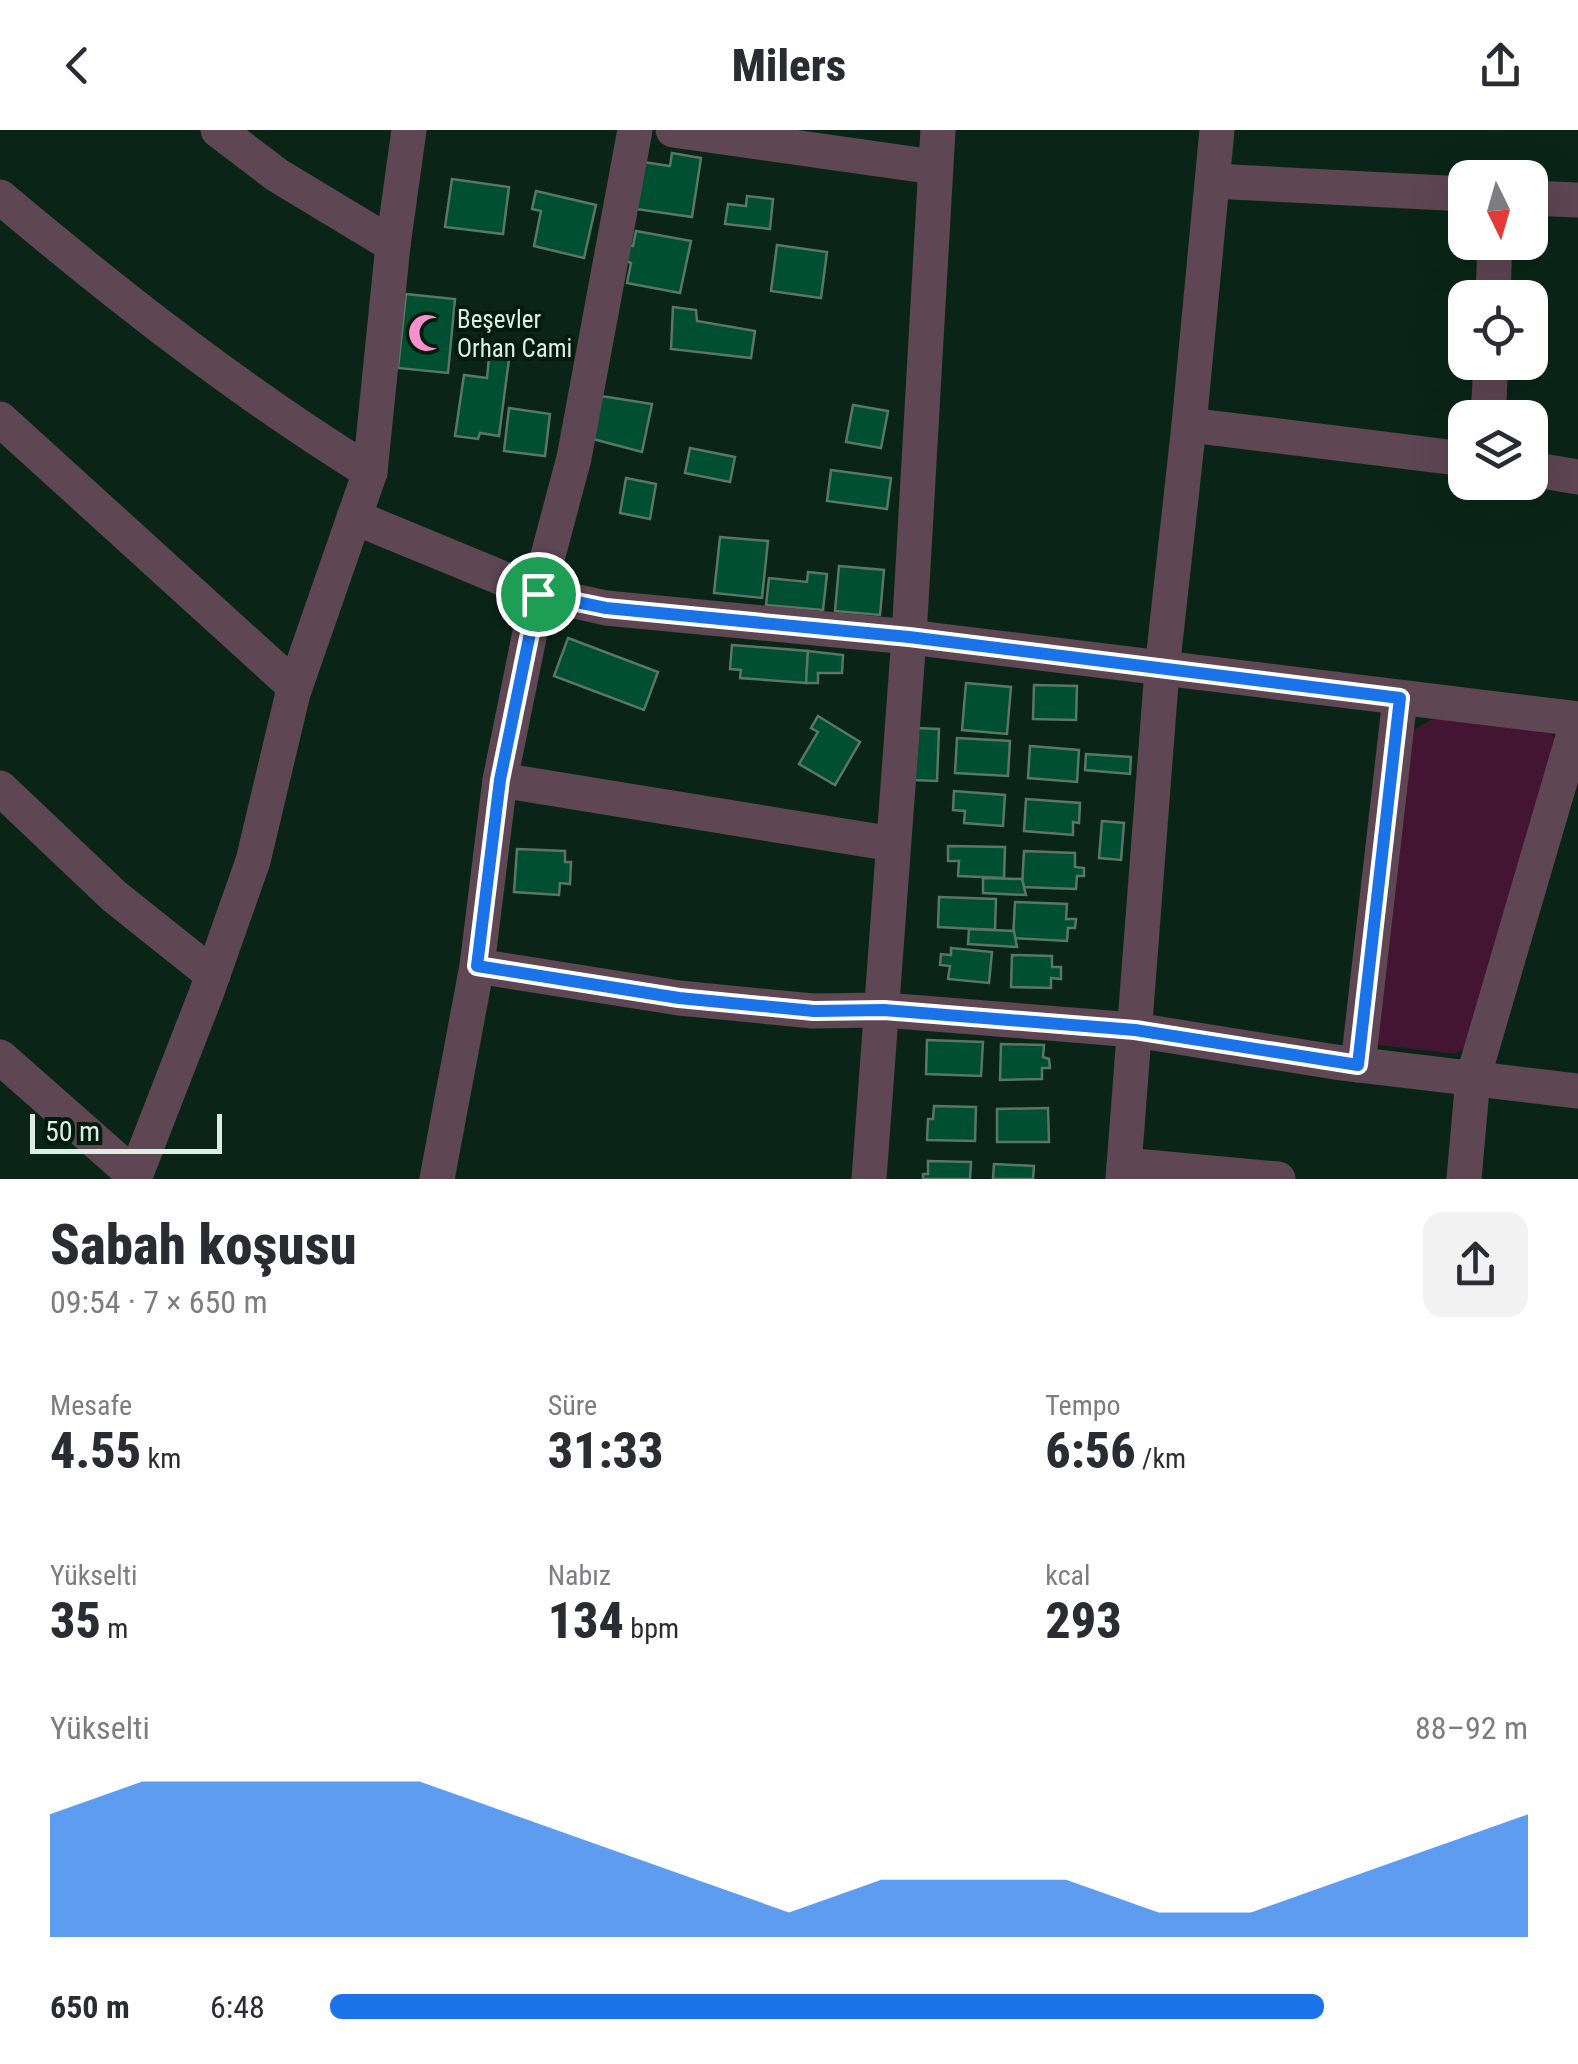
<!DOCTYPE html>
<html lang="tr">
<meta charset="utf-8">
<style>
:root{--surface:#fff;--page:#f2f2f3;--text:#2b2b33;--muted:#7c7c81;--accent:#1a73e8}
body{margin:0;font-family:"Roboto Condensed",sans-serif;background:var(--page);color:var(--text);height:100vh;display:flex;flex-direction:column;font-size:38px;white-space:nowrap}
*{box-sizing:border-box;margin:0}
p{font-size:32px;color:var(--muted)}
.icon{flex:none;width:55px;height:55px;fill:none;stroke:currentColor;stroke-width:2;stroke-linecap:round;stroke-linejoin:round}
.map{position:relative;height:1049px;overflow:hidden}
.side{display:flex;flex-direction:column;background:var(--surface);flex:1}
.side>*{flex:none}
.needle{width:65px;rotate:175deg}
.tools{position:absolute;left:1448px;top:30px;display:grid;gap:20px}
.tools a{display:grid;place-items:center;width:100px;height:100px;border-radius:20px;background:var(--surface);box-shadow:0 10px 40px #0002;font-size:50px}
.scale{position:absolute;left:30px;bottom:25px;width:192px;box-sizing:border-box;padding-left:10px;border:5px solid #ddede4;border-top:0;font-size:28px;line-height:35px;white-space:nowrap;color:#ddede4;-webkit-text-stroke:8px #021b0f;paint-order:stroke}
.pin{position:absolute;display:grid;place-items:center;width:85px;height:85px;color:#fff;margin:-42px;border:5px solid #fff;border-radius:50%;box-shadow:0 2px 10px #0007}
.round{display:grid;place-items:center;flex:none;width:105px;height:105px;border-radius:20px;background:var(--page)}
.summary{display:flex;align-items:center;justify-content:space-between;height:170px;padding:0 50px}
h1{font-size:55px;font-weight:800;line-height:75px}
.figures{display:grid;grid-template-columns:repeat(3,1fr);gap:15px;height:170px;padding:10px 50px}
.figures div{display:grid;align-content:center}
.figures b{font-size:50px;font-weight:800}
.figures small{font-size:28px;font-weight:400}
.figures p{font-size:28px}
.chart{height:280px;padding:20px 50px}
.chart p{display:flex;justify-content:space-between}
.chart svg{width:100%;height:180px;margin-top:10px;fill:var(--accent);opacity:.7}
ul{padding:0 50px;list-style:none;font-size:32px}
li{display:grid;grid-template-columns:160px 120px 1fr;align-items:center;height:75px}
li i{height:25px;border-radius:12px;background:var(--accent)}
header{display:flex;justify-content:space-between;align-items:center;height:130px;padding:0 50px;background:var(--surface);font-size:45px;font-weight:800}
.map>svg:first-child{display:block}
</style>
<header><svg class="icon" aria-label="back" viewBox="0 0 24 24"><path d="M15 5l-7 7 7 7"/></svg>Milers<svg class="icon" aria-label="share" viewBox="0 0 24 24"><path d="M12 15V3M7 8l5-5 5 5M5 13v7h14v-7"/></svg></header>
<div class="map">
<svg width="1578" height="1049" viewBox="0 0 1578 1049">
<rect width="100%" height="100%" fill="#0a2518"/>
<path fill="#441532" d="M 1439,585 L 1549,597 L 1559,619 L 1478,907 L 1456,924 L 1371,914 L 1409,603 Z"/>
<g fill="#004f32" stroke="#597666" stroke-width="2.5">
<path d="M 672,23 L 701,28 L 692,87 L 636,79 L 643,32 L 670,36 Z"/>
<path d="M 452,49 L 509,57 L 503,104 L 445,97 Z"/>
<path d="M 536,61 L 596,75 L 584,128 L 534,116 L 541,81 L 532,79 Z"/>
<path d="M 747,66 L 773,69 L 770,99 L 725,94 L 728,74 L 746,76 Z"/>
<path d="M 636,101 L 691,111 L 680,163 L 627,153 L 631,133 L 624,130 L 627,115 L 633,116 Z"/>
<path d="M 777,115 L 827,122 L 821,168 L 771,161 Z"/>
<path d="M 406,164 L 455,169 L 448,243 L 398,238 Z"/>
<path d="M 673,177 L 696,180 L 697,191 L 755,201 L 751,228 L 671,219 Z"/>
<path d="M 489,227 L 509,229 L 499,306 L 480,303 L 478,309 L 455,306 L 464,245 L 487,248 Z"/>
<path d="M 601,266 L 652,274 L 642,322 L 593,309 Z"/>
<path d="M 853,275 L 888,281 L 881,318 L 846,312 Z"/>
<path d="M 509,278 L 550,284 L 545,326 L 504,321 Z"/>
<path d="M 690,318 L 735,327 L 730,352 L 685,343 Z"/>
<path d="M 831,340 L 891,348 L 887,379 L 827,371 Z"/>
<path d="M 626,348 L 656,354 L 650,389 L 620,383 Z"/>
<path d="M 720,407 L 768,411 L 762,468 L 714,463 Z"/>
<path d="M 839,436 L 884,440 L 880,485 L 835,481 Z"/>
<path d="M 808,442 L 827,444 L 823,480 L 766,475 L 769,448 L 807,452 Z"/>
<path d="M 568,508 L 658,542 L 644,580 L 554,546 Z"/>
<path d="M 732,515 L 808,521 L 806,553 L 740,548 L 741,540 L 730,539 Z"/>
<path d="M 808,521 L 843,525 L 842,543 L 818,543 L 818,553 L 806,553 Z"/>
<path d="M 966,553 L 1011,557 L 1007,604 L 962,600 Z"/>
<path d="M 1034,555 L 1077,556 L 1076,590 L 1033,589 Z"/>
<path d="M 818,586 L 860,612 L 835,655 L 799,634 L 818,602 L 811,598 Z"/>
<path d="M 915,598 L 939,599 L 937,651 L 913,650 Z"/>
<path d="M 957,608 L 1010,611 L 1008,646 L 955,643 Z"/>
<path d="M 1030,616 L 1079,620 L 1077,652 L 1028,648 Z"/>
<path d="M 1086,624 L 1131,627 L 1130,644 L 1085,640 Z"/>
<path d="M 954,661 L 1005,665 L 1003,696 L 964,693 L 965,681 L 953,680 Z"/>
<path d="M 1026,669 L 1080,673 L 1079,693 L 1073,692 L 1073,705 L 1024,701 Z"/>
<path d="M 1102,691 L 1124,693 L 1121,730 L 1099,728 Z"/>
<path d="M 948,716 L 1005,717 L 1004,748 L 958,746 L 959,731 L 948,731 Z"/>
<path d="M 517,719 L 565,721 L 565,732 L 571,732 L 570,754 L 560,753 L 559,765 L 514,762 Z"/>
<path d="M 1024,721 L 1075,723 L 1075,737 L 1084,738 L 1084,746 L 1077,746 L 1076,759 L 1022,757 Z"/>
<path d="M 983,748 L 1022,749 L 1026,765 L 983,763 Z"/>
<path d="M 939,767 L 996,769 L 995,800 L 938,797 Z"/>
<path d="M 1015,772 L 1067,774 L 1066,789 L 1076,789 L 1075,798 L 1068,798 L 1067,811 L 1013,808 Z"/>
<path d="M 969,799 L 1014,801 L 1017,817 L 968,814 Z"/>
<path d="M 951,818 L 992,822 L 989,853 L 948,849 L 950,836 L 940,835 L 941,824 L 951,825 Z"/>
<path d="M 1012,825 L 1052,826 L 1052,837 L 1061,837 L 1061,849 L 1051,848 L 1051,858 L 1011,857 Z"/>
<path d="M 927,910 L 983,912 L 981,946 L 926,944 Z"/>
<path d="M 1001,914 L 1044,915 L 1043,927 L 1049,929 L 1050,938 L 1042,938 L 1042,949 L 1000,950 Z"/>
<path d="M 934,976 L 976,977 L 975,1011 L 927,1010 L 928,989 L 933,989 Z"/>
<path d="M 1048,978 L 1049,1012 L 997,1012 L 997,979 Z"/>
<path d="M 928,1031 L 971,1032 L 970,1049 L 923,1049 L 923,1044 L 928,1044 Z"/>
<path d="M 994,1034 L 1034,1036 L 1033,1049 L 993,1049 Z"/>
</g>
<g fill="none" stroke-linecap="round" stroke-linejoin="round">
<g stroke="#5e4653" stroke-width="35">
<path d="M 218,0 L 277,45 L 393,115"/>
<path d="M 673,0 L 934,37"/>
<path d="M 1213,51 L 1465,64"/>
<path d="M 0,67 C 118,166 239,261 370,342"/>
<path d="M 1530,68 L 1578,70"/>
<path d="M 1493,168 L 1495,112"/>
<path d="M 1488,288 L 1491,232"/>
<path d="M 0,289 L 295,557"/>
<path d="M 1189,295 L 1465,329"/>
<path d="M 1530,339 L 1578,347"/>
<path d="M 354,387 L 538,463 L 606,478 L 909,507 L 1578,589"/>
<path d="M 500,650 L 893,714"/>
<path d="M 0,658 L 114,766 L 213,845"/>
<path d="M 477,836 L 679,868 L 813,881 L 884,880 L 1135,900 L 1335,932 L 1578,961"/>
<path d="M 0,927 L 135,1046"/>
<path d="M 1358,935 L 1400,568"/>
<path d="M 1124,1035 L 1278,1049"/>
<path d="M 134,1049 L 206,864 L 253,731 L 293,563 L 370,342 L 393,115 L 409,0"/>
<path d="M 437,1049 L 477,836 L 500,650 L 538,463 L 574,328 L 635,0"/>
<path d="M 869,1049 L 909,507 L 938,0"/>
<path d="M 1123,1049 L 1162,540 L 1189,295 L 1217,0"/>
<path d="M 1464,1049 L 1473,948 L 1578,590"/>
</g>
</g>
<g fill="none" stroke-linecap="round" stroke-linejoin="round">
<g stroke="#fff" stroke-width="20">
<path id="route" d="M 538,464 L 606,478 L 909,507 L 1400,568 L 1358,935 L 1135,900 L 884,880 L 814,881 L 679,868 L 477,836 L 500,650 Z"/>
</g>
<use href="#route" stroke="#1a73e8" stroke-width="12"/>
</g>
<defs>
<g id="mosque-bare" transform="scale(3)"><path d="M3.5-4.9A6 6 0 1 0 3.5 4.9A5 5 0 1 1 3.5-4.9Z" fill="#f890cc" stroke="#021b0f" stroke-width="2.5" paint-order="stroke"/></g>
</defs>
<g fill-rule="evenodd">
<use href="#mosque-bare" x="427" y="203"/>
</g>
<g text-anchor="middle" stroke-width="8" stroke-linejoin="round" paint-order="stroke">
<g font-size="25" fill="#ddede4" stroke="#021b0f" text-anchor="start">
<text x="457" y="198">Beşevler<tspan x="457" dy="29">Orhan Cami</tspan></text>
</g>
</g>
</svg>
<div class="tools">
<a><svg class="needle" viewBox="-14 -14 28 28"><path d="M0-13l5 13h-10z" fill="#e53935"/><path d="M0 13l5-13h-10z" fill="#7c7c81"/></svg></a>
<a><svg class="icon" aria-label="locate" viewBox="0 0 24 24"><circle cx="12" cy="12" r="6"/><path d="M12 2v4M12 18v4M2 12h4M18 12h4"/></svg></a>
<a><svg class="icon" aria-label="layers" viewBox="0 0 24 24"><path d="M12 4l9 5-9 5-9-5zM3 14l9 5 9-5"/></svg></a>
</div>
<div class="scale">50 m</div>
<div class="pin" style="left:538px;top:464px;background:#1e9e55"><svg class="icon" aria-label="arrive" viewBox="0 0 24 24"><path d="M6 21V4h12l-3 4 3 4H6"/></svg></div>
</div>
<section class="side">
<div class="summary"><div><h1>Sabah koşusu</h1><p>09:54 · 7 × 650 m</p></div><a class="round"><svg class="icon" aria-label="share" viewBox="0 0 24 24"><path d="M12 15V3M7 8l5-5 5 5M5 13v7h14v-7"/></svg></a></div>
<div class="figures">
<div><p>Mesafe</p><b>4.55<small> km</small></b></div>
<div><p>Süre</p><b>31:33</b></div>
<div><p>Tempo</p><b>6:56<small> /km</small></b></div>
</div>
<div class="figures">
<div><p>Yükselti</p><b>35<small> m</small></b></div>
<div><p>Nabız</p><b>134<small> bpm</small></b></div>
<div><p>kcal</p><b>293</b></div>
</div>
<div class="chart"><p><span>Yükselti</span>88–92 m</p>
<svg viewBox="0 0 160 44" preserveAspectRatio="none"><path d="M0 44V14L10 6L20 6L30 6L40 6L50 14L60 22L70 30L80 38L90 30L100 30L110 30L120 38L130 38L140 30L150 22L160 14V44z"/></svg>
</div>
<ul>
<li><b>650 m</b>6:48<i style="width:83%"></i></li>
</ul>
</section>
